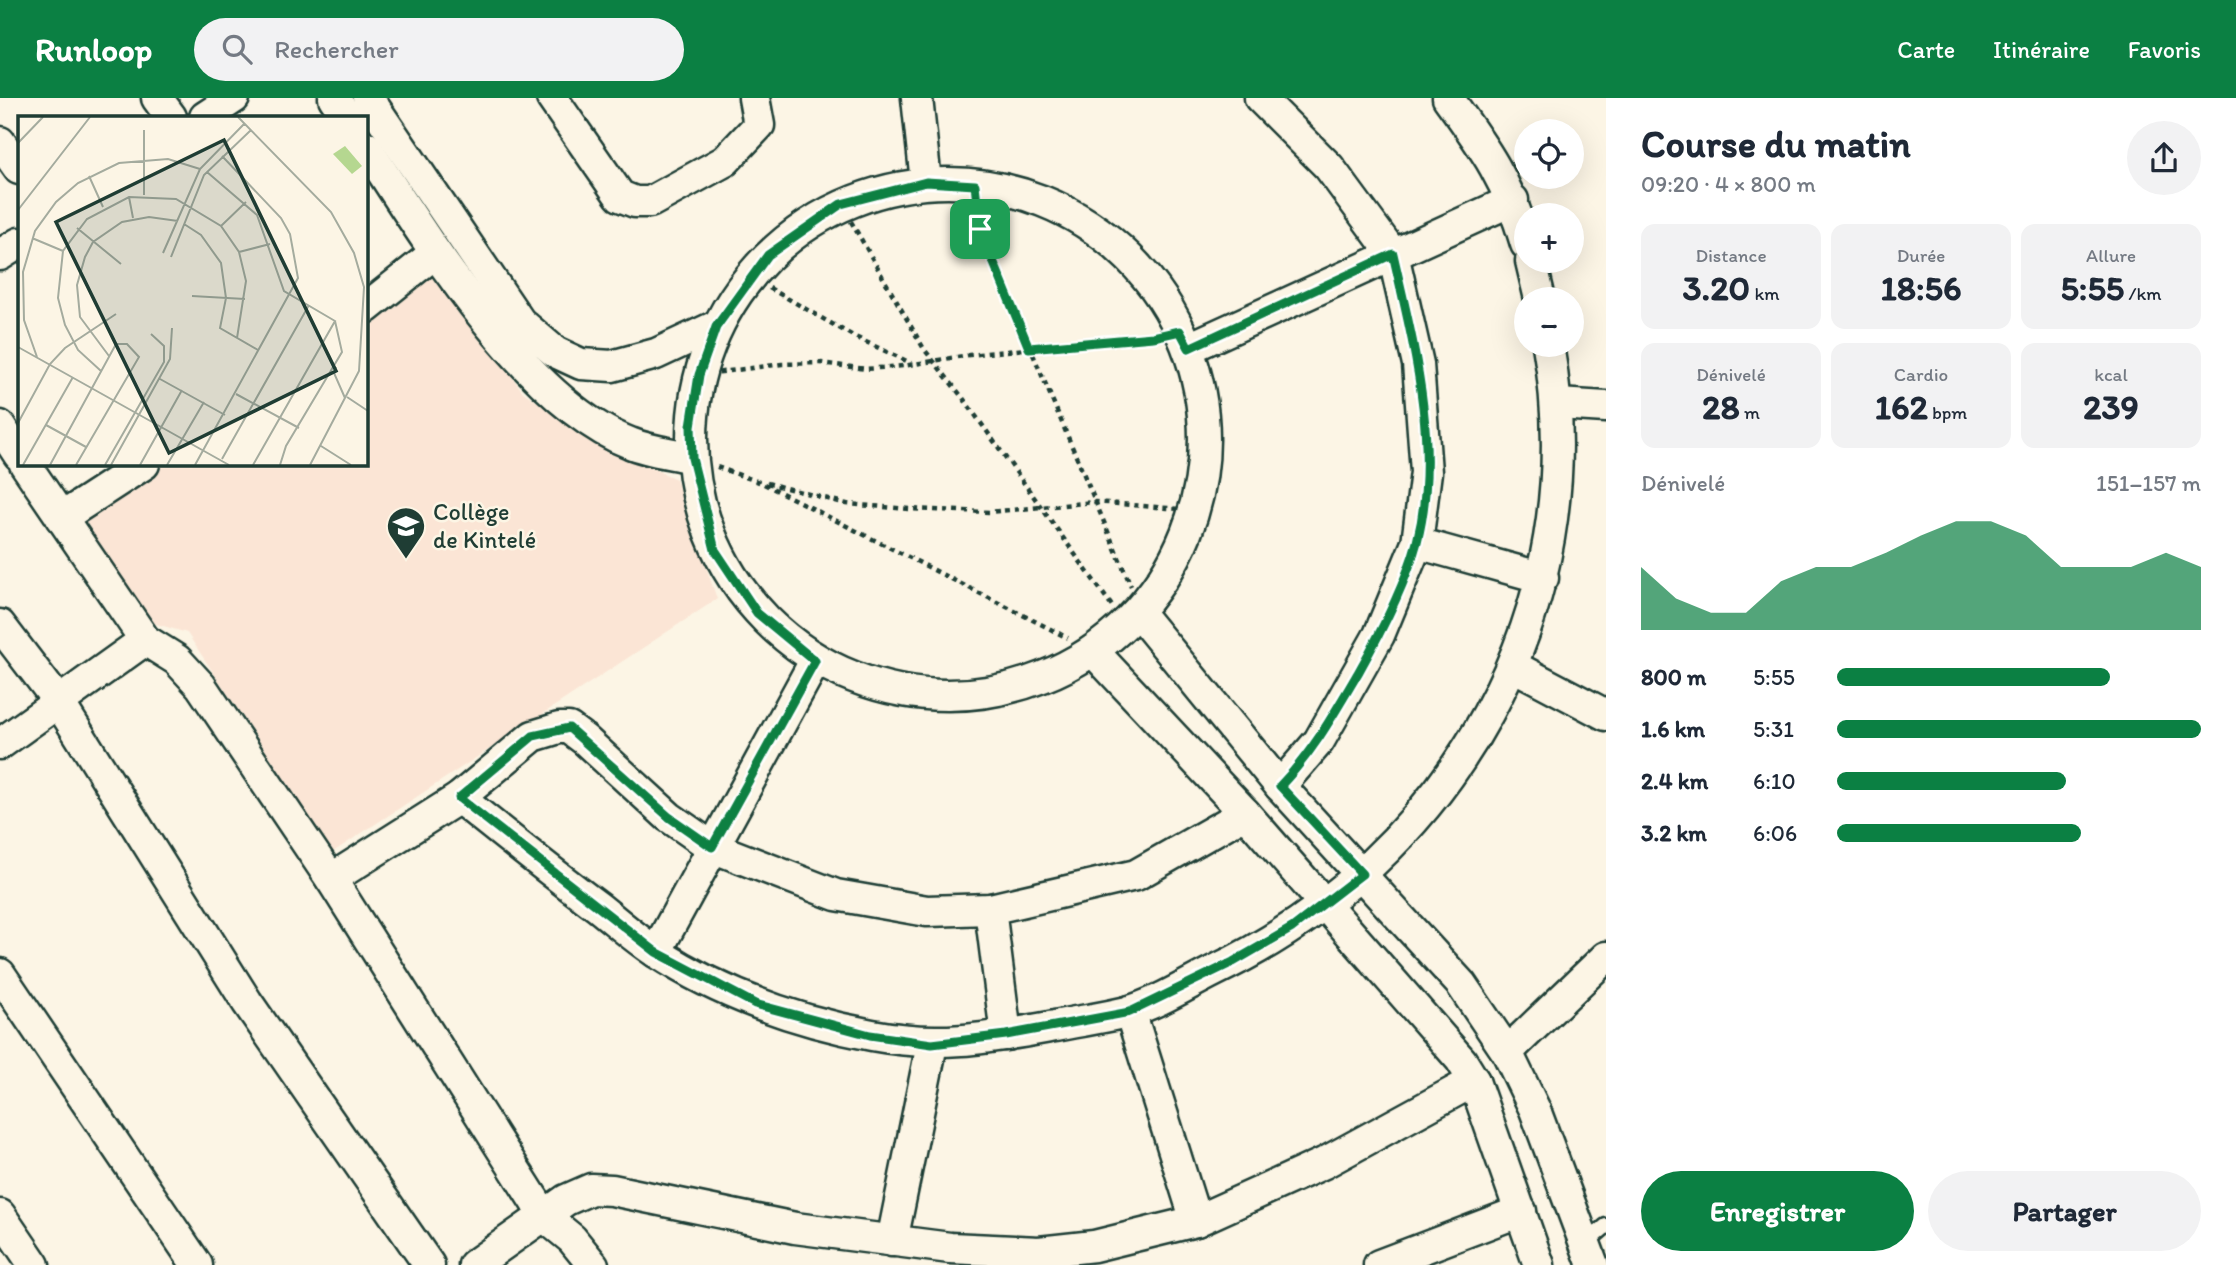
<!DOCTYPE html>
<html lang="fr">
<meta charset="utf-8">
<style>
:root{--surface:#fff;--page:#f2f2f3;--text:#1f2937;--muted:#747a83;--accent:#0b8043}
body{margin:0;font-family:Itim,sans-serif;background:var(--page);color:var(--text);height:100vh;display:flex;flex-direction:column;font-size:26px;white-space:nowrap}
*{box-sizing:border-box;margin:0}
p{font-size:23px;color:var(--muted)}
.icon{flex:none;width:38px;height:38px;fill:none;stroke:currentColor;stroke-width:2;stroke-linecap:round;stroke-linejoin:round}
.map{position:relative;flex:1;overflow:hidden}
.sheet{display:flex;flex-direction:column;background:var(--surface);width:630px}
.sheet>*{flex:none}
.tools{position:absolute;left:1514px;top:21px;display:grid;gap:14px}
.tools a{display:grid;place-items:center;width:70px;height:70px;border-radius:50%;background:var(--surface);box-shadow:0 7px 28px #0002;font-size:35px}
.pin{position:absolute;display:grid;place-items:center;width:60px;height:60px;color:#fff;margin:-30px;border-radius:14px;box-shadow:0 4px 10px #0006}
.round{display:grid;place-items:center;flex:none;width:74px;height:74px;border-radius:37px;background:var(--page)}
.head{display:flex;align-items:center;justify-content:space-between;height:119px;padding:0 35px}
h1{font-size:38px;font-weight:700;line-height:52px}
.figures{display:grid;grid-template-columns:repeat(3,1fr);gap:10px;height:119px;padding:7px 35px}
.figures div{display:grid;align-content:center;border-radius:14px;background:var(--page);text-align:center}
.figures b{font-size:35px;font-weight:700}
.figures small{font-size:19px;font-weight:400}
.figures p{font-size:19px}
.chart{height:196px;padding:14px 35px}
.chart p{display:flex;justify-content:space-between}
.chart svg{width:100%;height:126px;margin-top:7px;fill:var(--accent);opacity:.7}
.primary-button{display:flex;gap:14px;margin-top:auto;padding:14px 35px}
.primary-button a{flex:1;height:80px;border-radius:42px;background:var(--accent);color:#fff;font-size:28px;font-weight:700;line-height:80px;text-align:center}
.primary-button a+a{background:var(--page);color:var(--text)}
ul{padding:0 35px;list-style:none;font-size:23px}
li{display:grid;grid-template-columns:112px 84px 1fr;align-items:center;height:52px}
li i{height:18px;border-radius:9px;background:var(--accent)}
header{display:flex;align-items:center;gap:42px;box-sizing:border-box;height:98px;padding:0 35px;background:var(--accent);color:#fff}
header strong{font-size:33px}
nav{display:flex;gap:38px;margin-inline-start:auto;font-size:24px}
.search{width:490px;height:63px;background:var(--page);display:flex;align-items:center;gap:18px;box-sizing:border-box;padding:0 24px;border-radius:38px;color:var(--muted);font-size:26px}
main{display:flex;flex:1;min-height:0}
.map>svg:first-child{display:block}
</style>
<header>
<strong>Runloop</strong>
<div class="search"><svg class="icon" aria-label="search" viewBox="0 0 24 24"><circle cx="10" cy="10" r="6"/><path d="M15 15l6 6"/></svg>Rechercher</div>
<nav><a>Carte</a><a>Itinéraire</a><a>Favoris</a></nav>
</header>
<main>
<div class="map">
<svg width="1606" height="1167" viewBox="0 0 1606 1167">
<rect width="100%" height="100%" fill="#fcf5e5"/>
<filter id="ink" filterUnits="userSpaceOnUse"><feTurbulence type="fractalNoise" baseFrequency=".0143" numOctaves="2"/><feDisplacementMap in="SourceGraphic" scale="14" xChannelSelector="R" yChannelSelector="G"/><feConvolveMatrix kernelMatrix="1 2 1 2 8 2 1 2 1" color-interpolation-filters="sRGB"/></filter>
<g filter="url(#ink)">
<path fill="#fbe5d5" d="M 433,172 L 523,294 L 598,346 L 676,381 L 717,501 L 333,754 L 187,535 L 150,524 L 83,423 L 163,366 L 366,366 L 366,220 Z"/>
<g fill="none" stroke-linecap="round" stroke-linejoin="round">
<g stroke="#1f3d34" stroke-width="19">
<path id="lane" d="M 1586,1145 L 1606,1128"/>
</g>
<g stroke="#1f3d34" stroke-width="35">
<g id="street">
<path d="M 157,0 L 171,19"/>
<path d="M 334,0 L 347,19"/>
<path d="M 368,0 L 520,224 L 555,254 L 581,266 L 612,268 L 656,256 L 716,228"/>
<path d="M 552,0 L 620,98 L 635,104 L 650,104 L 725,63 L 759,27 L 754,0"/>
<path d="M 917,0 L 926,84"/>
<path d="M 1260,0 L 1329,69 L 1393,156 L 1418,266 L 1426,374 L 1417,445 L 1379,537 L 1319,643 L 1280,688"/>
<path d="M 1448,0 C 1486,52 1508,83 1526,146"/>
<path d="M 205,19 L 234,0"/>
<path d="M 0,44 L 19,71"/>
<path d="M 366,49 C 425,140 526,305 630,345 C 649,353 672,355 692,360"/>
<circle cx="948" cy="341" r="256"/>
<path d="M 0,157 L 19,145"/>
<path d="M 1531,163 L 1540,201"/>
<path d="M 366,210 L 435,155"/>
<path d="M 1189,250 L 1513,102"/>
<path d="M 1558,306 L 1606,309"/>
<path d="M 0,328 L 19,357"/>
<path d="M 25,366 L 145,542 L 177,562 L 201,588 L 331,781 L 545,1119 L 572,1141 L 593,1167"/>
<path d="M 61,420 L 144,366"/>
<path d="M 1417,445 L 1543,480"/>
<path d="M 1138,514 L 1280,688 L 1461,886 L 1507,954 L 1535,1012 L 1593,1167"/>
<path d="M 0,527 L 58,603 L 247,904 L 429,1167"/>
<path d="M 1093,553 L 1245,715 L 1461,962 L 1474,983 L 1539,1167"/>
<path d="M 1513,568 L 1606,617"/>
<path d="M 0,646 L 145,542"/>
<path d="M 459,700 C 505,737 551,774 598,809 C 617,824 636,841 656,854 C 720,896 797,923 872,937 C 940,950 989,940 1055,928 C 1079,923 1103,920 1127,914 C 1156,906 1186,887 1214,873 C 1452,760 1595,509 1548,247"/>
<path d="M 331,781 L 459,700 L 533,638 L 559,630 L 569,630 L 585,642 L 669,719 L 712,749 L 836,797 L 927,813 L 990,811 L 1136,777 L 1245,715"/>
<path d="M 990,811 L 1006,937"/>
<path d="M 656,854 L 815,563"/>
<path d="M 0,876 L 197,1167"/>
<path d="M 1130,913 L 1196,1123"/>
<path d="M 1507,954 L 1606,859"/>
<path d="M 0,1117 L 34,1167"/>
<path d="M 892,1143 L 932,946"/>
<path d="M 474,1167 L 566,1102 L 591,1091 L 612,1092 L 795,1130 L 950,1150 L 1039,1154 L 1094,1148 L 1196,1123 L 1324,1065 L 1474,983"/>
<path d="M 1379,1167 L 1521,1113"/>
</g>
</g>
<g stroke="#1f3d34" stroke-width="4.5" stroke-dasharray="5 5" stroke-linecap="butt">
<path d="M 975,87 L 980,131 L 1131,488"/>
<path d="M 841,106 L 924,251 L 963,300 L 1112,508"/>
<path d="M 752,180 L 853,238 L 911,265"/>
<path d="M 699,277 L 782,266 L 821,265 L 866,271 L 903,268 L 969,257 L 1165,236"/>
<path d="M 717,369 L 762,385 L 1068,540"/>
<path d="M 767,385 L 847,406 L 909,411 L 989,414 L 1095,404 L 1192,412"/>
</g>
<use href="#lane" stroke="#fcf5e5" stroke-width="14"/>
<use href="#street" stroke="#fcf5e5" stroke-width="30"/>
</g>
</g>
<g fill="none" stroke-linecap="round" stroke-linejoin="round" filter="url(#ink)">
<g stroke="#fff" stroke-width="14">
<path id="route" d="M 926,84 L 975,87 L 980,131 L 1029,250 L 1153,239 L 1180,233 L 1189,250 L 1393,156 C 1414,248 1441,350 1417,444 C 1405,488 1380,536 1358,575 C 1334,616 1313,654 1280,688 L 1362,776 L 1292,830 L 1233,864 L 1130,914 L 1006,937 L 932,946 L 870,937 L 755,906 L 656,854 L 459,700 L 533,638 L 569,630 L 669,719 L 712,749 L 815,563 L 757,515 L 715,452 L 692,360 L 691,328 L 699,277 L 716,229 L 768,157 L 841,106 Z"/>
</g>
<use href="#route" stroke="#0b8043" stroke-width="9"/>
</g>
<defs>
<g id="school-pin" transform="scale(2.0125)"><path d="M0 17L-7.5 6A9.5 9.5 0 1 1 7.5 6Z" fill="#1f3d34" stroke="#fcf5e5"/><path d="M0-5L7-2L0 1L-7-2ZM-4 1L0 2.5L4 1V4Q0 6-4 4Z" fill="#fff"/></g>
</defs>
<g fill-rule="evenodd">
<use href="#school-pin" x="406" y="428"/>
</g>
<g text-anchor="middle" stroke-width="5" stroke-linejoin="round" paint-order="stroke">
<g font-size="24" fill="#1f3d34" stroke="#fcf5e5" text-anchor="start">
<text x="433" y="422">Collège<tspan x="433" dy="28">de Kintelé</tspan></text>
</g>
</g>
<g transform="translate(18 18)">
<rect width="350" height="350" fill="#fcf5e5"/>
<path d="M 327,30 L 344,50 L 334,58 L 315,38 Z" fill="#b5d790"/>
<path fill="none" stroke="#a4ab9e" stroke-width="2" d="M 220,1 L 313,96 L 336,137 L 346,171 L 341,255 L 292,349M 126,14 L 126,79M 0,27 L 25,1M 189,56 L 239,99 L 266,175 L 317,205 L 235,349M 71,60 L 85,91M 111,81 L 115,102M 0,94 L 72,1M 166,108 L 183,119 L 203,147 L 208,182 L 202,212 L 240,234M 203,110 L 228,86M 59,112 L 103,148M 14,122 L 45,135M 221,136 L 252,128M 145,137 L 182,53 L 227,7M 153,141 L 186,59 L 233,14M 174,180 L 227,183M 0,231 L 211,349M 91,240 L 62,201 L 59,169 L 67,141 L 75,126 L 104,106 L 131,101 L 160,105M 19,241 L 6,204 L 5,156 L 17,115 L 38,86 L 60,67 L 101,47 L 150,43 L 182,53M 318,251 L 316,257 L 327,282M 83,255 L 60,234 L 47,209 L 40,182 L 45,135 L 69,103 L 111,81 L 158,83 L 203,110 L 221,136 L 228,165 L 219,222M 142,263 L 207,299M 218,278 L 281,312M 329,281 L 350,295M 0,307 L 32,248 L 47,232 L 98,198M 28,309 L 68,331M 303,330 L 333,349M 204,343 L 291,189M 5,349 L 55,261M 32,349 L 98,228 L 109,228 L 121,241 L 58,349M 87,349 L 146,246 L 146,230 L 133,218M 93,349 L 152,243 L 154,212M 122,349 L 164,274M 149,349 L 186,286M 177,349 L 280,162 L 272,118 L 263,102 L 204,40M 262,349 L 268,330 L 324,236 L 317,205"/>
<path fill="#1f3d34" fill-opacity="0.15" stroke="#1f3d34" stroke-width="3.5" d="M 206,24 L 318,255 L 151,337 L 38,106 Z"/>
<rect width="350" height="350" fill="none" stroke="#1f3d34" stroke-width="3.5"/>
</g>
</svg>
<div class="tools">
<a><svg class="icon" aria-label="locate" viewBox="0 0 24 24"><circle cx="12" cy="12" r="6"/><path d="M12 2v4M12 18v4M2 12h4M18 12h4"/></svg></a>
<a>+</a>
<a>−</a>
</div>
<div class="pin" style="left:980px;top:131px;background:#1e9e55"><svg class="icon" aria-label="arrive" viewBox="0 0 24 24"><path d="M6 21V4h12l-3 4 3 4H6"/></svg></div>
</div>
<section class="sheet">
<div class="head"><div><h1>Course du matin</h1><p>09:20 · 4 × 800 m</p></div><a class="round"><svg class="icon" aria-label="share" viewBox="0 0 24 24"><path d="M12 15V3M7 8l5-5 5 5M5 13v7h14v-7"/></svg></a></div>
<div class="figures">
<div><p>Distance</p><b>3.20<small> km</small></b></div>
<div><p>Durée</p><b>18:56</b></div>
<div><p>Allure</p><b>5:55<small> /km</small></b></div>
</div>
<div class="figures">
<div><p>Dénivelé</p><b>28<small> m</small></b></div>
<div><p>Cardio</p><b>162<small> bpm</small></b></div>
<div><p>kcal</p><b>239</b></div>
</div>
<div class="chart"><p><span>Dénivelé</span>151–157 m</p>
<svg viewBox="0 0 160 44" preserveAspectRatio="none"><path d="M0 44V22L10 33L20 38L30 38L40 27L50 22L60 22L70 17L80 11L90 6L100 6L110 11L120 22L130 22L140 22L150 17L160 22V44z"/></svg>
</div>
<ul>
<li><b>800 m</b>5:55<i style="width:75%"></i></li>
<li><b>1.6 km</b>5:31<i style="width:100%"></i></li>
<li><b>2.4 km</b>6:10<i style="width:63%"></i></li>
<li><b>3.2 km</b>6:06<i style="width:67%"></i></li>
</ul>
<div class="primary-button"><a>Enregistrer</a><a>Partager</a></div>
</section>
</main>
